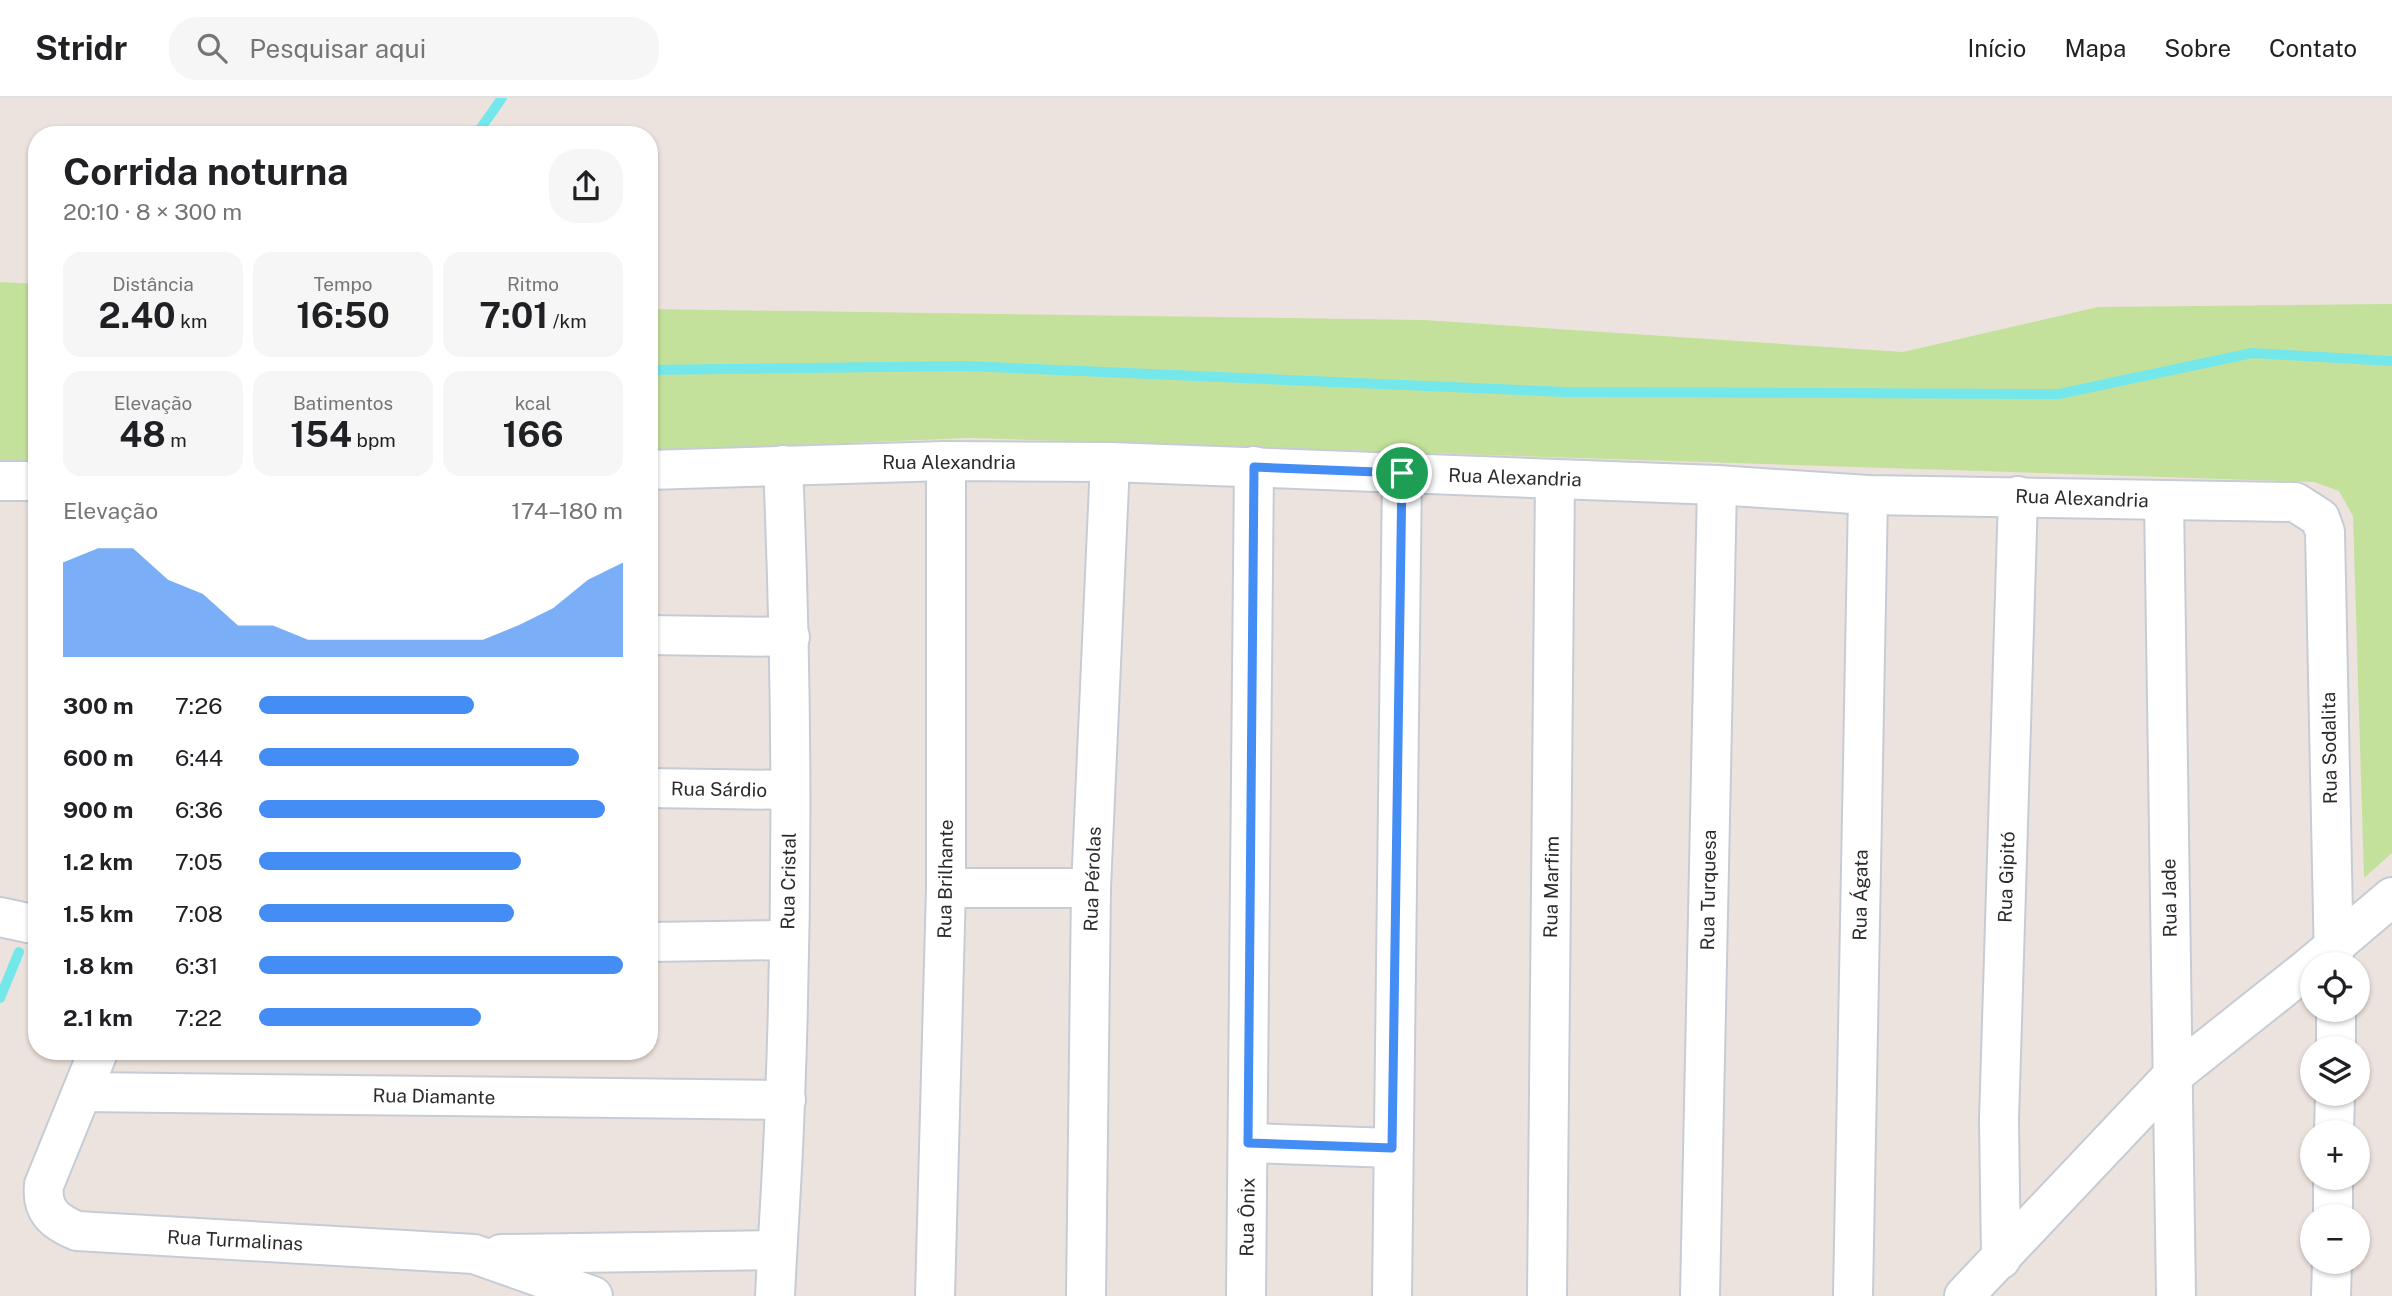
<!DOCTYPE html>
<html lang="pt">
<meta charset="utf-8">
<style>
:root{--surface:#fff;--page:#f6f6f6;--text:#202124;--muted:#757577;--line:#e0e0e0;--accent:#438df5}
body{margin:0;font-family:"Public Sans",sans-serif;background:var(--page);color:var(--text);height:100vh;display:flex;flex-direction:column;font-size:26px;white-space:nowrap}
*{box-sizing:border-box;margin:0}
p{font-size:23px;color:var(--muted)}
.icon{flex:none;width:38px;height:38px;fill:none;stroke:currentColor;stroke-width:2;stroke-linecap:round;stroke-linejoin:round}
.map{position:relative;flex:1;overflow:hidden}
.details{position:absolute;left:28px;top:28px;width:630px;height:934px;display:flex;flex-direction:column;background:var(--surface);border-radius:28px;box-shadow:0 2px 5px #0004}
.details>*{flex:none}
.tools{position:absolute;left:2300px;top:854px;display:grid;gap:14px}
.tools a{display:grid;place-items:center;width:70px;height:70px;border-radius:50%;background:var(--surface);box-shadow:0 2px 5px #0004;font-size:35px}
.pin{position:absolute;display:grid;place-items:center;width:60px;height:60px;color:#fff;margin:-30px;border:4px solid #fff;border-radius:50%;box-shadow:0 2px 7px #0007}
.round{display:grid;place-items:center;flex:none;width:74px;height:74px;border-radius:28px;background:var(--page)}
.summary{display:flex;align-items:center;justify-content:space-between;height:119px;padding:0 35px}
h1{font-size:38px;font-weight:700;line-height:52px}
.metrics{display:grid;grid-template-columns:repeat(3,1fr);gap:10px;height:119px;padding:7px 35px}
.metrics div{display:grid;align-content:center;border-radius:18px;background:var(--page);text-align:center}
.metrics b{font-size:35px;font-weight:700}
.metrics small{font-size:19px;font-weight:400}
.metrics p{font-size:19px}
.chart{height:196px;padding:14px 35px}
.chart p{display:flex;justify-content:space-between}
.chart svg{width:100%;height:126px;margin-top:7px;fill:var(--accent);opacity:.7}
ul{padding:0 35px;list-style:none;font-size:23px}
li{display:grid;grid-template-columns:112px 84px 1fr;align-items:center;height:52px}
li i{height:18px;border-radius:9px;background:var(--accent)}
header{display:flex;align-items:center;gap:42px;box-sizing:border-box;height:98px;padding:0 35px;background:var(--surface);border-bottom:2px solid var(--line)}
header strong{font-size:33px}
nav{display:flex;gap:38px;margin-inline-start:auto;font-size:24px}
.search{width:490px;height:63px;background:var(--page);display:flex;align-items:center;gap:18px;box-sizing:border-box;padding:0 24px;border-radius:28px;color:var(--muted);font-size:26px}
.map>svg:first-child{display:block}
</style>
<header>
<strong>Stridr</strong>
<div class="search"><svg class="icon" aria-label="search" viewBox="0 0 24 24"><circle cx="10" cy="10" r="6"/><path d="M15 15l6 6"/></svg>Pesquisar aqui</div>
<nav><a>Início</a><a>Mapa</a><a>Sobre</a><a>Contato</a></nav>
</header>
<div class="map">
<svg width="2392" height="1198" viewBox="0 0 2392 1198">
<rect width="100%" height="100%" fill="#ede3de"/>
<g fill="#c4e19c">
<path d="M 0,184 L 37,186 L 37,365 L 0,365 Z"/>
<path d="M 2392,206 L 2392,755 L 2364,780 L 2353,418 L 2339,393 L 2314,384 L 969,340 L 649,353 L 649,211 L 1425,222 L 1903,254 L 2098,209 Z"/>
</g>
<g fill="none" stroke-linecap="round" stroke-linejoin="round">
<g stroke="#74e7eb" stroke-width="10">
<path d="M 476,37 L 502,0"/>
<path d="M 649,272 L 967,268 L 1565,294 L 2059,296 L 2252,255 L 2392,263"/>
<path d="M 33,795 L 37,777"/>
<path d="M 0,900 L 19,854"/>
</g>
<g stroke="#c6ccd4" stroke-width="42">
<g id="minor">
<path d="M 649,372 L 946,363 L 1110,364 L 1717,387 L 1868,397 L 2295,404 L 2320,420 L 2325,434 L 2334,866"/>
<path d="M 0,383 L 37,383"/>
<path d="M 2164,403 L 2176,1198"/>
<path d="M 649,537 L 790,539"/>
<path d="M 649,690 L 790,692"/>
<path d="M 946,790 L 1091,790"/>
<path d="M 0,819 L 37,827"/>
<path d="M 649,844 L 788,842"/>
<path d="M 2336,950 L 2336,912"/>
<path d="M 98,954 L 44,1087 C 41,1113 55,1124 77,1133 L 474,1156 L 593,1198"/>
<path d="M 82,994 L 786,1002"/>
<path d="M 2334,1034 L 2335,996"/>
<path d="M 1248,1045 L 1392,1050"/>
<path d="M 2333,1118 L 2333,1080"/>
<path d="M 501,1156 L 777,1152"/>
<path d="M 2001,1161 L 1999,1022 L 2018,398"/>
<path d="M 775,1198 C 778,1133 783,1068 785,1002 C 793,791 792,579 783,367"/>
<path d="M 935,1198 L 946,790 L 946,363"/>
<path d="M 1086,1198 L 1091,790 L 1110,364"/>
<path d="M 1246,1198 L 1254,368"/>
<path d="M 1392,1198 L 1402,375"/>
<path d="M 1547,1198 L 1555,381"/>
<path d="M 1700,1198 L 1717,387"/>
<path d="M 1853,1198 L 1868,397"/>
<path d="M 2331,1198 L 2332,1164"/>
</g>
</g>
<g stroke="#c6ccd4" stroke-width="42">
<g id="secondary">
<path d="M 2313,866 L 2392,799"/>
<path d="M 1964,1198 L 2171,979 L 2312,867"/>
</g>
</g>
<use href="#minor" stroke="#fff" stroke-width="38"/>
<use href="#secondary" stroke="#fff" stroke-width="38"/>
</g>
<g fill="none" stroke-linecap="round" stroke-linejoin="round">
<g stroke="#fff" stroke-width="14">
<path id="route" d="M 1254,369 L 1402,375 L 1392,1050 L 1248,1045 Z"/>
</g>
<use href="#route" stroke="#438df5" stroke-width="9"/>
</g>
<g text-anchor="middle" stroke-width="5" stroke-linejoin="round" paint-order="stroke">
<g font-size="19" fill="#2b2b2b" stroke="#fff">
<text x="949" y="371">Rua Alexandria</text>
<text transform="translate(1515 379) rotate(2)" y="7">Rua Alexandria</text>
<text transform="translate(2082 400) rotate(2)" y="7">Rua Alexandria</text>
<text transform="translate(2329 650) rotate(-91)" y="7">Rua Sodalita</text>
<text transform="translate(719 691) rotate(1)" y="7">Rua Sárdio</text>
<text transform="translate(2006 779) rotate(-88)" y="7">Rua Gipitó</text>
<text transform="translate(945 781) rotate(-89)" y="7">Rua Brilhante</text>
<text transform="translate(1092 781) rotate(-88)" y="7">Rua Pérolas</text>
<text transform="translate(788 783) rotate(-89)" y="7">Rua Cristal</text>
<text transform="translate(1551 789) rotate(-89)" y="7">Rua Marfim</text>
<text transform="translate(1708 792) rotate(-89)" y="7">Rua Turquesa</text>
<text transform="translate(1860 797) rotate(-89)" y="7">Rua Ágata</text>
<text transform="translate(2169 800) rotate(-91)" y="7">Rua Jade</text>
<text transform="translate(434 998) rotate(1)" y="7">Rua Diamante</text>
<text transform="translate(1247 1119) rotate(-89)" y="7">Rua Ônix</text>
<text transform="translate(235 1142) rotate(3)" y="7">Rua Turmalinas</text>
</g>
</g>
</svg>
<div class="tools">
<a><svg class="icon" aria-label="locate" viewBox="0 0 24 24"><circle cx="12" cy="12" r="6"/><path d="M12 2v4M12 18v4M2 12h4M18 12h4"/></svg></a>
<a><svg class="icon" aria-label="layers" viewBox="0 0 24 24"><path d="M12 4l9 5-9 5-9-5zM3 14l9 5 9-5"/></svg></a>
<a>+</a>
<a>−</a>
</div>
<div class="pin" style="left:1402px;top:375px;background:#1e9e55"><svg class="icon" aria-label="arrive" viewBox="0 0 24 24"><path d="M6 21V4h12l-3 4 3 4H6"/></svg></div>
<section class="details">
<div class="summary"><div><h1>Corrida noturna</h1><p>20:10 · 8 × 300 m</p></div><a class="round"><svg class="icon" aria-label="share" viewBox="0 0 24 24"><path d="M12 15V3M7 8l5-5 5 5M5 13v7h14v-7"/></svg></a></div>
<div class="metrics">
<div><p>Distância</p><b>2.40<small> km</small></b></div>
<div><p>Tempo</p><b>16:50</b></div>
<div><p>Ritmo</p><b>7:01<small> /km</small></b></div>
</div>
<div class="metrics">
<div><p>Elevação</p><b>48<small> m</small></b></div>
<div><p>Batimentos</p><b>154<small> bpm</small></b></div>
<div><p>kcal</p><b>166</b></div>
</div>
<div class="chart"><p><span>Elevação</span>174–180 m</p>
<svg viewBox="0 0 160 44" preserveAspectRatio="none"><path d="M0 44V11L10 6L20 6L30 17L40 22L50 33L60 33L70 38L80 38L90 38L100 38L110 38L120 38L130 33L140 27L150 17L160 11V44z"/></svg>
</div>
<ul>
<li><b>300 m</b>7:26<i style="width:59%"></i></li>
<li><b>600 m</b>6:44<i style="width:88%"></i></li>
<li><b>900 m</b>6:36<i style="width:95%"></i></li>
<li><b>1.2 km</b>7:05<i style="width:72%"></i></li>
<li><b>1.5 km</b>7:08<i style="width:70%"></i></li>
<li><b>1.8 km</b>6:31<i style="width:100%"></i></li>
<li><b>2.1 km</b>7:22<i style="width:61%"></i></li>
</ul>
</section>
</div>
